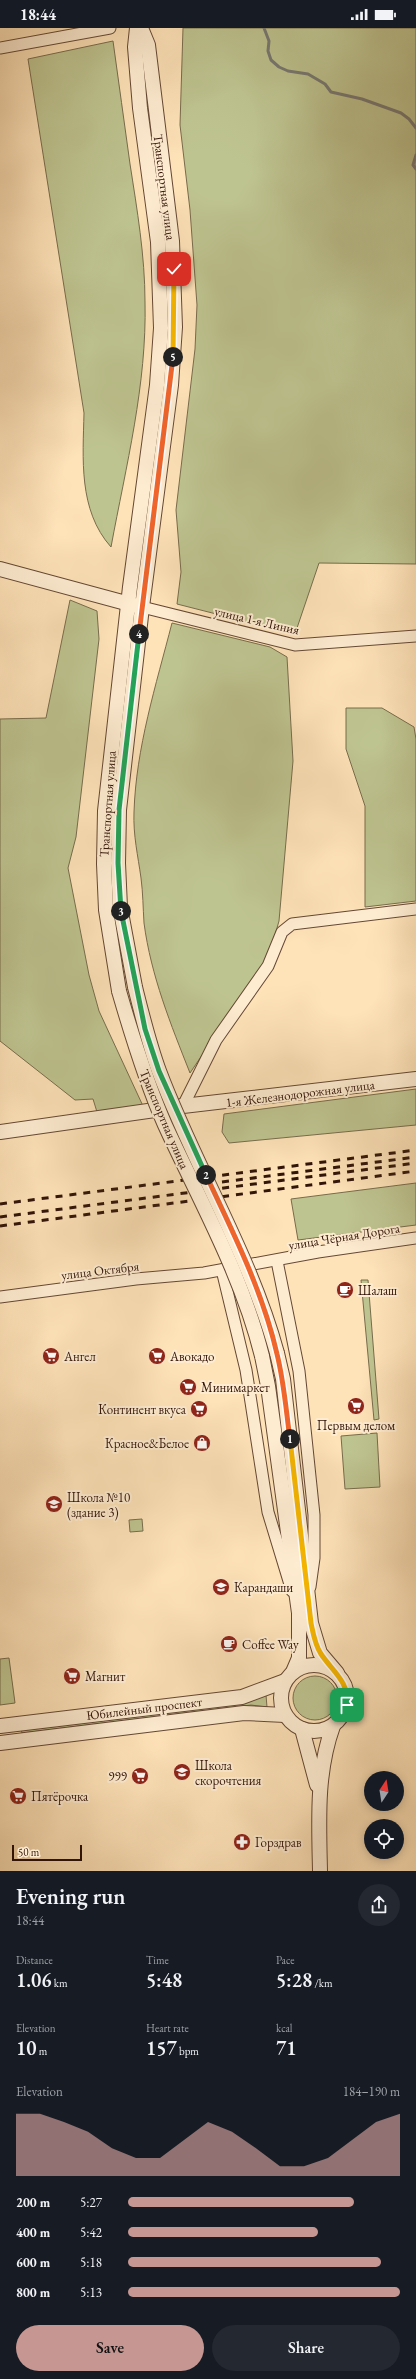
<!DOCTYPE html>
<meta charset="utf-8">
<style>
:root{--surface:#171b24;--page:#242831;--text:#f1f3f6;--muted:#9ea1a6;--accent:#c59692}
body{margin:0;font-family:"EB Garamond",serif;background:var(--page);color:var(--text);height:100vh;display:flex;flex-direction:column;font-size:15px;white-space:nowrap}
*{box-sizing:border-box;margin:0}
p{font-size:13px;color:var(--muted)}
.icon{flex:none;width:22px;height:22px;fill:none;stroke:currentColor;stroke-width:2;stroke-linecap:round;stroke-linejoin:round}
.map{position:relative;height:1843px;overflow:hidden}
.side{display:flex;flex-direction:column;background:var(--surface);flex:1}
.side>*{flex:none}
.needle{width:26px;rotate:12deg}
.fabs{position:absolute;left:364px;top:1743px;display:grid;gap:8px}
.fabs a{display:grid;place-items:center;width:40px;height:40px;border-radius:50%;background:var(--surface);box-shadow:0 2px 10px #0003;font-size:20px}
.scale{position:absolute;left:12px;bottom:10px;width:70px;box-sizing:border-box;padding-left:4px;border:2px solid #321408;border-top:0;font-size:11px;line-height:14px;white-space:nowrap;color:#321408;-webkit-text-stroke:3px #feecd1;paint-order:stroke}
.pin{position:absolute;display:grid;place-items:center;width:34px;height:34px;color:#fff;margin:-17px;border-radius:8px;box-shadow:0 2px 6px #0006}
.km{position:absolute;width:20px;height:20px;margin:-10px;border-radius:50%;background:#222;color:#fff;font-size:11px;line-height:20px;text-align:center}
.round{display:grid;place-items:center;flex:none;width:42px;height:42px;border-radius:21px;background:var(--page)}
.summary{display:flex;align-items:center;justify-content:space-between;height:68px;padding:0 16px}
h1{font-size:22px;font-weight:600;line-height:30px}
.metrics{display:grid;grid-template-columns:repeat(3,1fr);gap:6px;height:68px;padding:4px 16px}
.metrics div{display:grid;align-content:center}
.metrics b{font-size:20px;font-weight:600}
.metrics small{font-size:11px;font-weight:400}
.metrics p{font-size:11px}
.chart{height:112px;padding:8px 16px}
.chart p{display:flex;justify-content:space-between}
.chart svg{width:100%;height:72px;margin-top:4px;fill:var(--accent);opacity:.7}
.button{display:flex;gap:8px;margin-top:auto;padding:8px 16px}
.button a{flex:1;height:46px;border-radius:24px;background:var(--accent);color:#111;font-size:16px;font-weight:600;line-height:46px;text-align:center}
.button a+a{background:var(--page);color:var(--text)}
ul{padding:0 16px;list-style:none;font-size:13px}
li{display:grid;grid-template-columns:64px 48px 1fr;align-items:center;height:30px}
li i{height:10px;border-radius:5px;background:var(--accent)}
.status{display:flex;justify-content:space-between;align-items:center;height:28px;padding:0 20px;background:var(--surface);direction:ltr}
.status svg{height:11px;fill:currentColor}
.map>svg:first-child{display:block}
</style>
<div class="status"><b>18:44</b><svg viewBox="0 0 49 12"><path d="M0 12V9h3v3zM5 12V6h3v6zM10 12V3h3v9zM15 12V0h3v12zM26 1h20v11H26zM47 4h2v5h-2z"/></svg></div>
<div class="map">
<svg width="416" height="1843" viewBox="0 0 416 1843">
<rect width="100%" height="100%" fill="#fee2b8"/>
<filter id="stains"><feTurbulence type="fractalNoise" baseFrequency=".005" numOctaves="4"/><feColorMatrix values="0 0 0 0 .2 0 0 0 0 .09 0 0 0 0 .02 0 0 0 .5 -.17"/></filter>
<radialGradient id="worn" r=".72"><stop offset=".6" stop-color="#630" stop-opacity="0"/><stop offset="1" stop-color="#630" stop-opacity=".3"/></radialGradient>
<g fill="#bec490" stroke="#786c4c">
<path d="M 183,0 L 416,0 L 416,536 L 319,535 L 297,600 L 283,603 L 177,576 L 181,544 L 176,482 L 195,321 L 197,277 L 190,182 L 180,97 Z"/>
<path d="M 113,13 C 119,54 124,95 130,136 C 137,181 145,228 145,274 C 147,356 126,438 111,519 C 78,482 83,430 84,385 L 28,31 Z"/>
<path d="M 70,572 L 97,583 L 99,611 L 76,809 L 68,840 L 89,947 L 99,983 L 143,1078 L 97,1084 L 93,1071 L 75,1072 L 0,1013 L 0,691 L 46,690 Z"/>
<path d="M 172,595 L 270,619 L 287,629 L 293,733 L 279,893 L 269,928 L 190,1045 C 171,997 151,948 144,895 C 143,880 143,865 141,850 C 138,828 133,807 134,784 C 136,720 156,657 172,595 Z"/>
<path d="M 346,680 L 382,680 L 414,699 L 416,711 L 416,873 L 365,879 L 365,778 L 346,721 Z"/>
<path d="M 416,1061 L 416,1097 L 229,1115 L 222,1104 L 224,1086 Z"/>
<path d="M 416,1155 L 416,1197 L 298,1212 L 291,1171 Z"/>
<path d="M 361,1252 L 368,1252 L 379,1391 L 374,1392 Z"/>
<path d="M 377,1405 L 380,1459 L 345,1461 L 341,1408 Z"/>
<path d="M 142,1491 L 143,1503 L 130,1504 L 129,1492 Z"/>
<path d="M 9,1630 L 15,1675 L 0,1677 L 0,1631 Z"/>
<circle cx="315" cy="1670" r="22"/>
<path d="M 266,1667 L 267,1679 L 251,1677 L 22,1705 L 21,1701 Z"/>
</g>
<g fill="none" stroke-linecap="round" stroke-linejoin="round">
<g stroke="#777873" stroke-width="3">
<path d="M 264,0 L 269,13 L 268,23 L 271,32 L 279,39 L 288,43 L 308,46 L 325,56 L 331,64 L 362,71 L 401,85 L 409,91 L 416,100"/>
<path d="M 416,127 L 413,137 L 416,141"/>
</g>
<g stroke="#654834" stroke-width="13">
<g id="minor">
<path d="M 0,20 L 110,0"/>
<path d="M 142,579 L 295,617 L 416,608"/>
<path d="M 183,1078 L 216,1012 L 268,938 L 282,904 L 292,896 L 416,881"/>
<path d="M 277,1233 L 299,1343 L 314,1487 L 314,1530 L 310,1559"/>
<path d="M 222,1242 L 246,1342 L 268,1484 L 292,1563"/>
<path d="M 0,1269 L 136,1251 L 204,1245 L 318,1224 L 416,1210"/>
</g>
</g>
<g stroke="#654834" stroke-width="16">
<g id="tertiary">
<path d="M 0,541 L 137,578"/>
<path d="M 135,959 L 120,879 L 118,835 L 119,782 L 142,579 L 171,357 L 175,299 L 172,213 L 148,17 L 141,0"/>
<path d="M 119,963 L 106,882 L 104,836 L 105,783 L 130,559 L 157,357 L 161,300 L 158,214 L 140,80 L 135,19 L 137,0"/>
<path d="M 0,1104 L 183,1078 L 416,1051"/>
<path d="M 277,1325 L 283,1351 L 311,1595 L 320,1625 L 337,1645"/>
<path d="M 262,1328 L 268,1358 L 299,1585 L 299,1630 L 293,1644"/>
<circle cx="314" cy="1670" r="33"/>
<path d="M 0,1698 L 242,1669 L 285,1653"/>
<path d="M 302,1701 L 317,1757"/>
<path d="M 0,1715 L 244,1685 L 285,1687"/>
<path d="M 320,1843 C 319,1794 316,1745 333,1698"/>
</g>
</g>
<use href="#minor" stroke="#feecd1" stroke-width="11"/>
<use href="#tertiary" stroke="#feecd1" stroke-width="14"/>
<g stroke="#321408" stroke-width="3" stroke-dasharray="7 7" stroke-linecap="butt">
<path d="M 222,1154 L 416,1129"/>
<path d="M 0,1176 L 416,1122"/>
<path d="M 0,1189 L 416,1135"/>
<path d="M 0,1198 L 416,1143"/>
</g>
<g stroke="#654834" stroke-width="16" stroke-linecap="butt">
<g id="tertiary-bridge">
<path d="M 135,959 C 142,987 149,1016 159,1043 C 195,1139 250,1226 277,1325"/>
<path d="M 119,963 C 132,1008 146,1054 165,1097 C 200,1173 242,1247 262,1328"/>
</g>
</g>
<use href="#tertiary-bridge" stroke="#feecd1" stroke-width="14"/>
</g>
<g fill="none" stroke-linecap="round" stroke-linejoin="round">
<g stroke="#fff" stroke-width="8">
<path id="split-1" d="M 290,1411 L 311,1595 C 313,1605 315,1617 321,1626 C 333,1644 349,1653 347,1677"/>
</g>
<g stroke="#fff" stroke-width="8">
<path id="split-2" d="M 206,1147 C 233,1204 263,1264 277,1326 C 284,1354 286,1382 290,1411"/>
</g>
<g stroke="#fff" stroke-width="8">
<path id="split-3" d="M 121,883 L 145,1001 L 159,1043 L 206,1147"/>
</g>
<g stroke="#fff" stroke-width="8">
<path id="split-4" d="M 121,883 L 118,835 L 119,782 L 139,606"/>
</g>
<g stroke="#fff" stroke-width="8">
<path id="split-5" d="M 139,606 L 173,329"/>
</g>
<g stroke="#fff" stroke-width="8">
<path id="split-6" d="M 173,329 L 174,241"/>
</g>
<use href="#split-1" stroke="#f5b400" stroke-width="5"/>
<use href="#split-2" stroke="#f0652b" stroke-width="5"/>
<use href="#split-3" stroke="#22a559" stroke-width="5"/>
<use href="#split-4" stroke="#22a559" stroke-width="5"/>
<use href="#split-5" stroke="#f0652b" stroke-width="5"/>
<use href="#split-6" stroke="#f5b400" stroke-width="5"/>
</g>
<defs>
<g id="cafe-disc" transform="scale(0.9)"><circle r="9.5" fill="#8f2418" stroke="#feecd1"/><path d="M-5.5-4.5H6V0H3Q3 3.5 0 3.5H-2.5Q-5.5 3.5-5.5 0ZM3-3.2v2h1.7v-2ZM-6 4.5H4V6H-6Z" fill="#fff"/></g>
<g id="supermarket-disc" transform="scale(0.9)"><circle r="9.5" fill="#8f2418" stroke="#feecd1"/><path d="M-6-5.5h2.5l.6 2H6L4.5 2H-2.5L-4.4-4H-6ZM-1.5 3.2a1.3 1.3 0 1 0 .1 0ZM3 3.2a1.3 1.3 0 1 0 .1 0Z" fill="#fff"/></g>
<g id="shop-disc" transform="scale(0.9)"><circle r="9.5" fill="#8f2418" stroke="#feecd1"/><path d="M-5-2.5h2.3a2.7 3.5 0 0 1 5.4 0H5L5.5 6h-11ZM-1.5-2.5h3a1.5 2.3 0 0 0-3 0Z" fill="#fff"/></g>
<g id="school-disc" transform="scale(0.9)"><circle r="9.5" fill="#8f2418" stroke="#feecd1"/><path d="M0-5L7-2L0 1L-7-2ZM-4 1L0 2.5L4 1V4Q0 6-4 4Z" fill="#fff"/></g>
<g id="pharmacy-disc" transform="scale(0.9)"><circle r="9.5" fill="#8f2418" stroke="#feecd1"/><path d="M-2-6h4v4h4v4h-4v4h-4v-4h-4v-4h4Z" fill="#fff"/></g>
</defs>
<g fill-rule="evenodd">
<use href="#cafe-disc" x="345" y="1262"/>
<use href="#supermarket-disc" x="51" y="1328"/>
<use href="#supermarket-disc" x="157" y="1328"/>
<use href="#supermarket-disc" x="188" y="1359"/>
<use href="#supermarket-disc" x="356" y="1378"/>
<use href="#supermarket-disc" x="199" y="1381"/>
<use href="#shop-disc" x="202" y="1415"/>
<use href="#school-disc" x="54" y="1476"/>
<use href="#school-disc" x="221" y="1559"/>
<use href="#cafe-disc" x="229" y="1616"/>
<use href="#supermarket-disc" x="72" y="1648"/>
<use href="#school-disc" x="182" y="1744"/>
<use href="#supermarket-disc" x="140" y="1748"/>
<use href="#supermarket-disc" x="18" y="1768"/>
<use href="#pharmacy-disc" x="242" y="1814"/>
</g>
<g text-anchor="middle" stroke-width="4" stroke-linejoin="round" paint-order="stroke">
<g font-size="13" fill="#321408" stroke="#feecd1">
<text transform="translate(165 159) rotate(83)" y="5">Транспортная улица</text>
<text transform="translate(257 592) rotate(13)" y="5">улица 1-я Линия</text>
<text transform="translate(107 776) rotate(-86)" y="5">Транспортная улица</text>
<text transform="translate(300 1065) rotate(-7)" y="5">1-я Железнодорожная улица</text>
<text transform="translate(165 1091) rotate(67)" y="5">Транспортная улица</text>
<text transform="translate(344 1208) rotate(-9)" y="5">улица Чёрная Дорога</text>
<text transform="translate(100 1242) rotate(-7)" y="5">улица Октября</text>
<text transform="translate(144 1680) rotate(-7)" y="5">Юбилейный проспект</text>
</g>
<g font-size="13" fill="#321408" stroke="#feecd1" text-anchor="start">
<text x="358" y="1267">Шалаш</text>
<text x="64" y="1333">Ангел</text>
<text x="170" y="1333">Авокадо</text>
<text x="201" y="1364">Минимаркет</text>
<text x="186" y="1386" text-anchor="end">Континент вкуса</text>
<text x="356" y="1402" text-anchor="middle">Первым делом</text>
<text x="189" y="1420" text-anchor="end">Красное&amp;Белое</text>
<text x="67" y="1474">Школа №10<tspan x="67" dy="15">(здание 3)</tspan></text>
<text x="234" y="1564">Карандаши</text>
<text x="242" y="1621">Coffee Way</text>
<text x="85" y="1653">Магнит</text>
<text x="195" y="1742">Школа<tspan x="195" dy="15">скорочтения</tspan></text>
<text x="127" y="1753" text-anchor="end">999</text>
<text x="31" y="1773">Пятёрочка</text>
<text x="255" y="1819">Горздрав</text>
</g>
</g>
<rect width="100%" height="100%" filter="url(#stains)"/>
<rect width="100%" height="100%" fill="url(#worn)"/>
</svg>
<div class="fabs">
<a><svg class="needle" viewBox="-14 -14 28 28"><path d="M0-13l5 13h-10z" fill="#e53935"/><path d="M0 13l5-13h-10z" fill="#9ea1a6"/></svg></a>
<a><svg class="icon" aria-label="locate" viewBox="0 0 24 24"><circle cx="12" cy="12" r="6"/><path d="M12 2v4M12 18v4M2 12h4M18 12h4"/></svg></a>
</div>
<div class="scale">50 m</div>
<div class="pin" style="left:347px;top:1677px;background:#1e9e55"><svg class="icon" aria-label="arrive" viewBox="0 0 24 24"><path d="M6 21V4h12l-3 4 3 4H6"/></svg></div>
<div class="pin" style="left:174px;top:241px;background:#d93025"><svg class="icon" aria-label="check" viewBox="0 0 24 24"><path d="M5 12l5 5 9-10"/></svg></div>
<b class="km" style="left:290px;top:1411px">1</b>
<b class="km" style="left:206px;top:1147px">2</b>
<b class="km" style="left:121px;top:883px">3</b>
<b class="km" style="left:139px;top:606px">4</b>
<b class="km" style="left:173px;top:329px">5</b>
</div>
<section class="side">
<div class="summary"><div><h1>Evening run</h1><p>18:44</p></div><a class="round"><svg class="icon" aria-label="share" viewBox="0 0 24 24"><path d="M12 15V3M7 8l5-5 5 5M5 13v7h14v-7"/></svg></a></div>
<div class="metrics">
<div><p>Distance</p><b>1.06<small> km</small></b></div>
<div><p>Time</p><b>5:48</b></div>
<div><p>Pace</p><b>5:28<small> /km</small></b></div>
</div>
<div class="metrics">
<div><p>Elevation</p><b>10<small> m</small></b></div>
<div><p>Heart rate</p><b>157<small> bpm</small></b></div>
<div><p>kcal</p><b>71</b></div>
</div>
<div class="chart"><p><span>Elevation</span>184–190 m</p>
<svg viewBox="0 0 160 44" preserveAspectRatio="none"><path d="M0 44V6L10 6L20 11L30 17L40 27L50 33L60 33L70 22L80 11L90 17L100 27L110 38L120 38L130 33L140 22L150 11L160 6V44z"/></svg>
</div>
<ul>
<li><b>200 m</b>5:27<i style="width:83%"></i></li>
<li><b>400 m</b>5:42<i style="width:70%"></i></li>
<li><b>600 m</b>5:18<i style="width:93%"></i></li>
<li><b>800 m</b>5:13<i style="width:100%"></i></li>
</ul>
<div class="button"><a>Save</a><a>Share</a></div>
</section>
